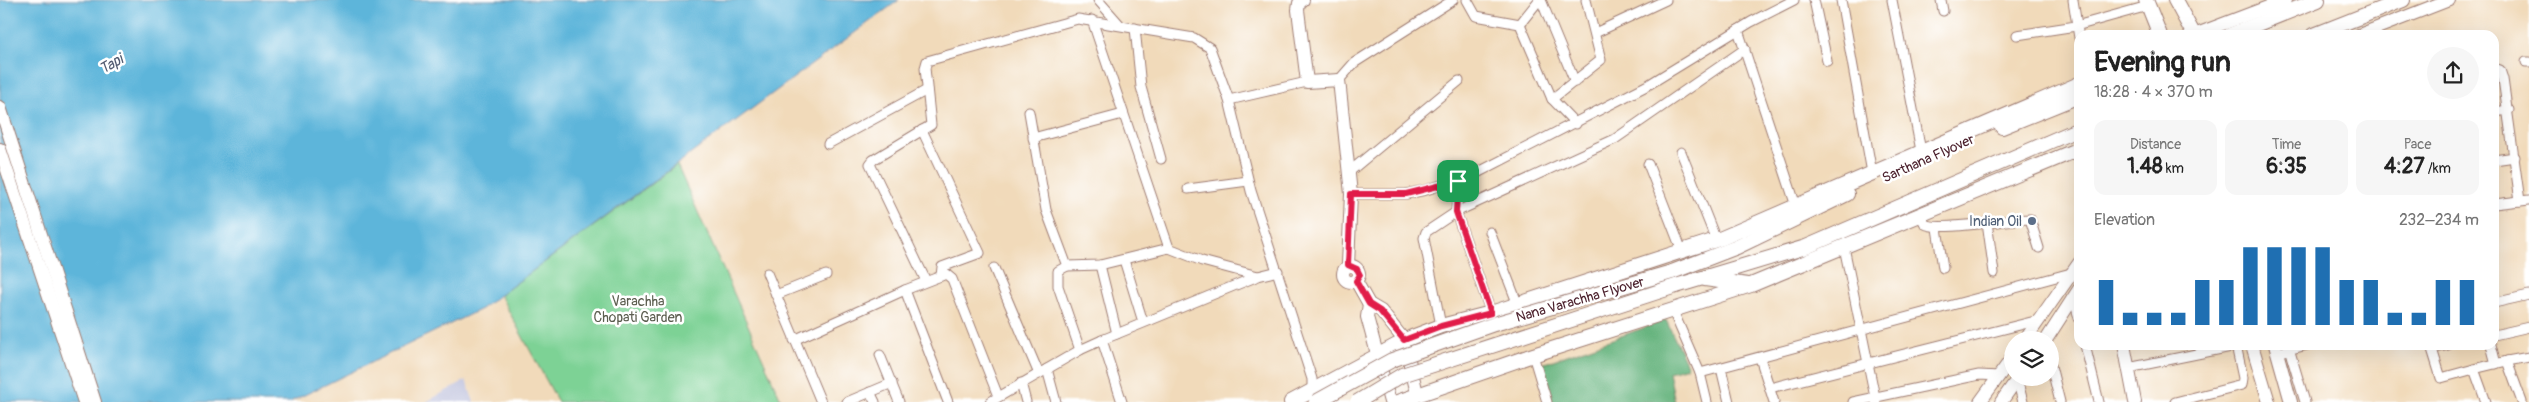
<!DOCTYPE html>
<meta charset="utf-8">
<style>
:root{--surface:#fff;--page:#f6f6f6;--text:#222;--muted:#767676;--accent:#1f6fb2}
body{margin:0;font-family:Pangolin,sans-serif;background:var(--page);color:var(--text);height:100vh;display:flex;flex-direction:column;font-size:19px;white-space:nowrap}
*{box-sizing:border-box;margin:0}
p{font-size:16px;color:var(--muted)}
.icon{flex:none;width:28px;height:28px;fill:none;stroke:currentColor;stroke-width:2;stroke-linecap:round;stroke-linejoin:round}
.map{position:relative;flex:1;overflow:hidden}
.panel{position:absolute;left:2074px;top:30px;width:425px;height:320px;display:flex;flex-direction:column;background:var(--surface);border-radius:15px;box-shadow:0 5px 20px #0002}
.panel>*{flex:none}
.buttons{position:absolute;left:2004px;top:331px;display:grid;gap:10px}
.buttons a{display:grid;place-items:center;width:55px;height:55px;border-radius:50%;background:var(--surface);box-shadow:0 5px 20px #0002;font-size:25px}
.pin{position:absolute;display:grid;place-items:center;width:42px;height:42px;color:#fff;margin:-21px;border-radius:10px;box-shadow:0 2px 8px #0006}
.round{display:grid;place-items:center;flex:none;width:52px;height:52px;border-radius:26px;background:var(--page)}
.summary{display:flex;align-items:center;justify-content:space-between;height:85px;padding:0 20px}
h1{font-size:28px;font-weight:800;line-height:38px}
.figures{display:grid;grid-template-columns:repeat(3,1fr);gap:8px;height:85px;padding:5px 20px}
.figures div{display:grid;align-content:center;border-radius:12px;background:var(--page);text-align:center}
.figures b{font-size:21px;font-weight:800}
.figures small{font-size:14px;font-weight:400}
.figures p{font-size:14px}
.chart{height:140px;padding:10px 20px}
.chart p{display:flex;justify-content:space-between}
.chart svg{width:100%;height:90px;margin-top:5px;stroke:var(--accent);stroke-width:6}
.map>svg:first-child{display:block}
</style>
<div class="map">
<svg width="2529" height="402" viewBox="0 0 2529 402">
<rect width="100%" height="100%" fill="#fff"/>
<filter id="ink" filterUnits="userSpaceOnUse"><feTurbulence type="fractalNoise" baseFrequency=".02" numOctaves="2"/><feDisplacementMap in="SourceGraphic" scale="10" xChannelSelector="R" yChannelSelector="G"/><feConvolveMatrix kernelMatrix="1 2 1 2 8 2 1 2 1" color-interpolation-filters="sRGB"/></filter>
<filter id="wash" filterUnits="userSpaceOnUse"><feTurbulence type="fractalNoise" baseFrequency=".0096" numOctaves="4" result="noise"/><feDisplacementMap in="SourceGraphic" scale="20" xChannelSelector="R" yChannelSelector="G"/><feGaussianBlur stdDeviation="1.12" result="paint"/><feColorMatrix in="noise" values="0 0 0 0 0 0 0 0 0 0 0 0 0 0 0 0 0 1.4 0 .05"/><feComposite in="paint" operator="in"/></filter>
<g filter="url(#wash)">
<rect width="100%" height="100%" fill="#f1daba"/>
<path fill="#bfc2dd" d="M 466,380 L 474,402 L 426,402 Z"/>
<path fill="#7dd295" stroke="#647860" d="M 677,165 L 782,402 L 558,402 L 500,295 Z"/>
<path fill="#66b47e" stroke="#586a54" d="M 1666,320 L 1688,367 L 1669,372 L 1675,402 L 1552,402 L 1542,364 Z"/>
<path fill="#5db5da" stroke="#546a82" d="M 0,0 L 899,0 L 481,309 L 290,402 L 0,402 Z"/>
</g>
<g filter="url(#ink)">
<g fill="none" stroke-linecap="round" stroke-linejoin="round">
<g stroke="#9e7c72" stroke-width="11">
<g id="street">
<path d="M 1098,0 L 1120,25"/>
<path d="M 1467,0 L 1476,16 L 1520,24 L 1552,99 L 1576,124"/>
<path d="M 1541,0 L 1575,82"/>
<path d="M 1814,0 L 1827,61"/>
<path d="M 1841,0 L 1872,173"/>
<path d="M 1892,0 L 1921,151"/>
<path d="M 1941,0 L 1943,11"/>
<path d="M 2073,0 L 2079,38"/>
<path d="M 1092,20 L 1169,248"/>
<path d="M 1520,24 L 1539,0"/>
<path d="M 1135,28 L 1141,87 L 1161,159"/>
<path d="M 1738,30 L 1796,206"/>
<path d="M 1595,33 L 1666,0"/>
<path d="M 2017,35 L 2076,26 L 2148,6"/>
<path d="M 2526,62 L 2529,62"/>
<path d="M 2494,68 L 2500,70 L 2503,79 L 2520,201"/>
<path d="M 1339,80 L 1354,63 L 1453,0"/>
<path d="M 1552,99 L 1601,60 L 1586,0"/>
<path d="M 1229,100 L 1307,82"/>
<path d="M 1029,112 L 1046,210 L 1067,266 L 1100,265 L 1169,248 L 1202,261 L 1258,276"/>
<path d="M 2494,112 L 2509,110"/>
<path d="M 922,130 L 980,253 L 942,267 L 941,276"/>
<path d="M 1033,138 L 1123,114"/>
<path d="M 828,144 L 927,90"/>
<path d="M 1681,152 L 1716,240"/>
<path d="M 2494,160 L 2515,157"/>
<path d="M 1648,164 L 1682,251"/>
<path d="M 1349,172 L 1459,81"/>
<path d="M 1458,181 L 1456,212 L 1491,313"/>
<path d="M 1188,189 L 1248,181"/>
<path d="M 1351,194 L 1406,194 L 1426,190 L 1475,174 L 1648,85 L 1751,22 L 1794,0"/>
<path d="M 2494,204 L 2529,200"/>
<path d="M 1920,215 L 1925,224 C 1936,232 2010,219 2030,219 L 2039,248"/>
<path d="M 1987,222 L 1994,273"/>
<path d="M 1937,228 L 1943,268"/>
<path d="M 1490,232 L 1518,305"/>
<path d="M 1844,247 L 1876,402"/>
<path d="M 1124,260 L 1143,322"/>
<path d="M 1100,265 L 1117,334"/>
<path d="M 1067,266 L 1058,271 L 1058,286 L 1080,350"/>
<path d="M 994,268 L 1039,374"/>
<path d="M 767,273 L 821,402"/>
<path d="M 926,281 L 870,164 L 873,160 L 931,125 L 925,68 L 927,61 L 1078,19 L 1194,38 L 1210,48 L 1229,100 L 1251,191 L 1312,379 L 1312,391"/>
<path d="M 905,290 L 948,402"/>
<path d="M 776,295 L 826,275"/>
<path d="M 2073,296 L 2079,318"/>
<path d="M 2494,303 L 2529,295"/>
<path d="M 1673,311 L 1700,373 L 1707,402"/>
<path d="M 1441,326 L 1424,238 L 1426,232 L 1456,212 L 1615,139 L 1745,49"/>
<path d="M 2494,335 L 2529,327"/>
<path d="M 794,340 L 905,290 L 946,274 L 952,279 L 998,396"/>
<path d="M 1102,340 L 1122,402"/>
<path d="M 2085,345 L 2099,402"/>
<path d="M 2288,345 L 2305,402"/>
<path d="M 2448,345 L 2432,349 L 2441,378 L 2474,369"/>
<path d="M 2491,345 L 2496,364"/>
<path d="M 2284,351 L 2307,345"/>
<path d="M 880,355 L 899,402"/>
<path d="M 1533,355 L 1547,402"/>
<path d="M 1760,358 L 1774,402"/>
<path d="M 2507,361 L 2529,357"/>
<path d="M 2050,362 L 2060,402"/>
<path d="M 1721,368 L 1729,402"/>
<path d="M 2128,368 L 2236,346"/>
<path d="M 1047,369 L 1056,402"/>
<path d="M 1700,373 L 2071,273"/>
<path d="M 2017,379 L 2023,402"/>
<path d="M 1021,383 L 1026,402"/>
<path d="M 1770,388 L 2039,320"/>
<path d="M 870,392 L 875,402"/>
<path d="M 847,402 L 892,383"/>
<path d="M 990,402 L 1080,350 L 1102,340 L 1258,276 L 1278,271"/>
<path d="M 1853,402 L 1979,375 L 1999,376"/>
<path d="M 2175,402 L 2242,385 L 2243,378 L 2236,345"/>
<path d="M 2486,402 L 2474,369 L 2507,361 L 2522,402"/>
</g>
</g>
<g stroke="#9e7c72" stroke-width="14">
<g id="secondary">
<path d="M 1303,0 L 1299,3 L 1298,10 L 1307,82 L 1339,80 L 1351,194 L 1348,265"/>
<path d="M 2194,35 L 2286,0"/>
<path d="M 2359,35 L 2449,0"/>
<path d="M 0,107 L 95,402"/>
<path d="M 0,149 L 84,402"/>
<circle cx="1351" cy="274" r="8"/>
<path d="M 1356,281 L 1369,304 L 1381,311 L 1404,340 L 1417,393"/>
<path d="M 1369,304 L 1367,317 L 1390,402"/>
<path d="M 2025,340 L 2079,263"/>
<path d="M 2046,340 L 2079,289"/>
<path d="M 2124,345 L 2135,402"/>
<path d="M 2252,345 L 2269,402"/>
<path d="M 2275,345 L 2291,402"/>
<path d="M 1980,402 L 2012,358"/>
<path d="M 2001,402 L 2018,378"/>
</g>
</g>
<g stroke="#9e7c72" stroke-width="16">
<g id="primary">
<path d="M 2146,0 L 2160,35"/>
<path d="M 2175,0 L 2194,35"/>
<path d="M 2230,35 L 2318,0"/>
<path d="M 2314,35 L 2403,0"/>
<path d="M 2002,127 L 2079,96"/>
<path d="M 1672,272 L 1737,247 L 1847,194"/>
<path d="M 1705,279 L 1748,285"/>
<path d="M 1676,286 L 1806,247 L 2079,129"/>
<path d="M 1291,402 L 1412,337 L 1441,326 L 1491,313 L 1722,238 L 2079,84"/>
<path d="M 1397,402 L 1533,355 L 1751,285 L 2079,149"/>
</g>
</g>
<use href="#street" stroke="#fff" stroke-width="9"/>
<use href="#secondary" stroke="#fff" stroke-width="12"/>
<use href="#primary" stroke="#fff" stroke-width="14"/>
<g stroke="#9e7c72" stroke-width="16" stroke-linecap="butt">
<g id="primary-bridge">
<path d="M 1316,402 L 1392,360 L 1494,324 L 1672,272"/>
<path d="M 1357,402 L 1402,375 L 1676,286"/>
</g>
</g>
<use href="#primary-bridge" stroke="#fff" stroke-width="14"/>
</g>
</g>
<g fill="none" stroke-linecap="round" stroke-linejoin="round" filter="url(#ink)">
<g stroke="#fff" stroke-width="10">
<path id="route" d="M 1458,181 L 1456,212 L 1491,313 L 1441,326 L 1404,340 L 1380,311 L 1369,304 L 1356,281 L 1360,275 L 1357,269 L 1348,265 L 1351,194 L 1406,194 Z"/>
</g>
<use href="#route" stroke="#e11d48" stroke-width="6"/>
</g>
<circle fill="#5c6f8a" stroke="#fff" stroke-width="2" cx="2032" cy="221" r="5"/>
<g text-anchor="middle" stroke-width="5" stroke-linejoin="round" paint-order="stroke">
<g font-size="14" fill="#4a1f2b" stroke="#fff">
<text transform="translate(1928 158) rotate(-24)" y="5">Sarthana Flyover</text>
<text transform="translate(1580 299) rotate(-16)" y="5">Nana Varachha Flyover</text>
</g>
<g font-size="14" fill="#4e5e75" stroke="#fff" text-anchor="end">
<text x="2022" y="226">Indian Oil</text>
</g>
<g font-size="14" fill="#5c5e50" stroke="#fff">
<text x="638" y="306">Varachha<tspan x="638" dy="16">Chopati Garden</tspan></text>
</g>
<g font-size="15" font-style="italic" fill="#525b71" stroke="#fff">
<text transform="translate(111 64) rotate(-30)" y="5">Tapi</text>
</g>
</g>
</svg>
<div class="buttons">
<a><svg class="icon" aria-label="layers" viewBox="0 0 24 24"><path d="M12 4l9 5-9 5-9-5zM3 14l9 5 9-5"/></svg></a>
</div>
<div class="pin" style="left:1458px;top:181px;background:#1e9e55"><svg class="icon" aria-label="arrive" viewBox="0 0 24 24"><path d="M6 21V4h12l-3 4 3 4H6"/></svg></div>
<section class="panel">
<div class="summary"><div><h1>Evening run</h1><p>18:28 · 4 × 370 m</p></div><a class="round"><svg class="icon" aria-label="share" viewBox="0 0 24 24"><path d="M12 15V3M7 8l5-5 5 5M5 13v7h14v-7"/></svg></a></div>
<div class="figures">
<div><p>Distance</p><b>1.48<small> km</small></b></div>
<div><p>Time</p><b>6:35</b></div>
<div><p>Pace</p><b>4:27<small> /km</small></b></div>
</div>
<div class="chart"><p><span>Elevation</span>232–234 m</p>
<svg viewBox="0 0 160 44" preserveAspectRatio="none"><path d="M5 44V22M15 44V38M25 44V38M35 44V38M45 44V22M55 44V22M65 44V6M75 44V6M85 44V6M95 44V6M105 44V22M115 44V22M125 44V38M135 44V38M145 44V22M155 44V22"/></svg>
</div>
</section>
</div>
